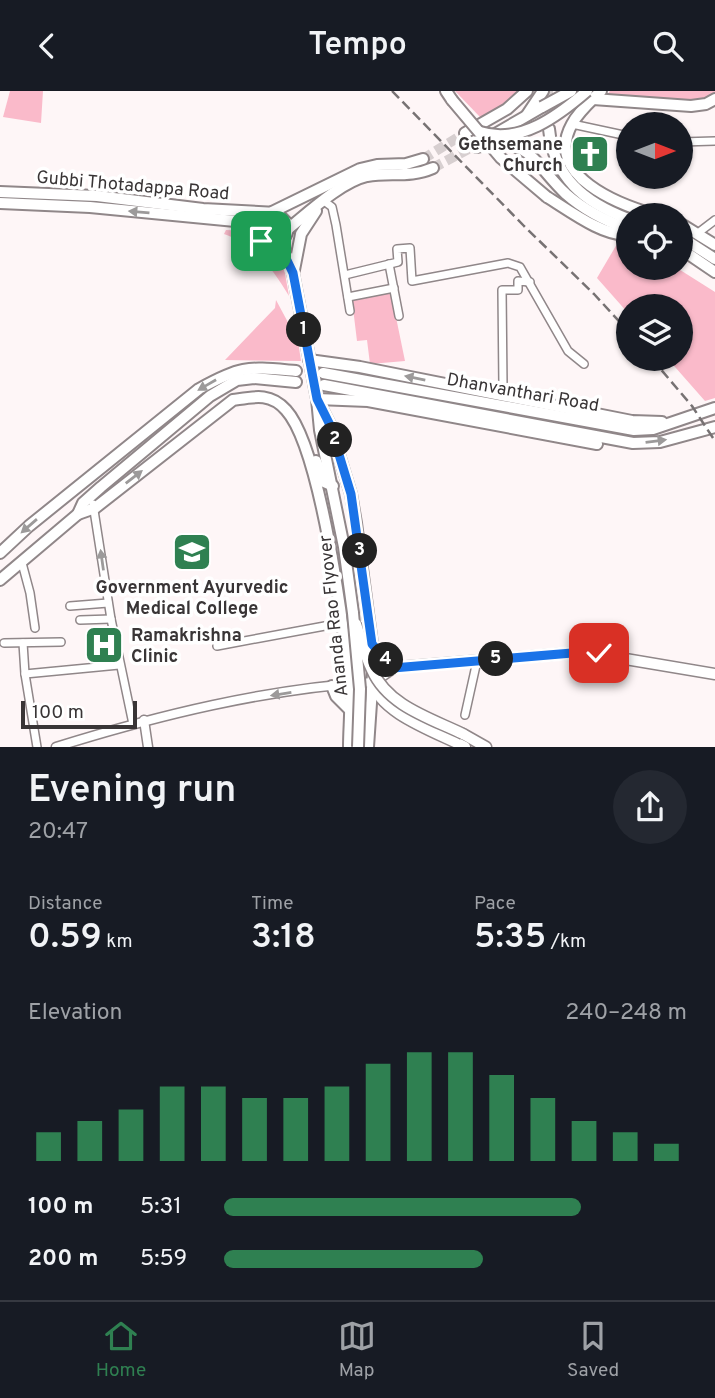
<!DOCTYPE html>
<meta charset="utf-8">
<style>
:root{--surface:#171b24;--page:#242831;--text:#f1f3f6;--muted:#9ea1a6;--line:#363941;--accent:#2f8051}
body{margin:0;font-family:Overpass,sans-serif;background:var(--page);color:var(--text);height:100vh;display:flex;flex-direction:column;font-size:26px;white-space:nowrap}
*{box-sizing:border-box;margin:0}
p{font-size:23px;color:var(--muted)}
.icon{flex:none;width:38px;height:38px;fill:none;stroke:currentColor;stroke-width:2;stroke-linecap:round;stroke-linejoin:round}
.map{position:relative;height:656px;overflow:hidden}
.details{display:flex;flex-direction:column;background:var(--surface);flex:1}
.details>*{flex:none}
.needle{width:46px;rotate:90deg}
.tools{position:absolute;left:616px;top:21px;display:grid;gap:14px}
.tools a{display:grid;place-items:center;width:77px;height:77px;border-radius:50%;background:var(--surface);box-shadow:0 2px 5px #0004;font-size:35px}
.scale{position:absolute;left:21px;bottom:18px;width:116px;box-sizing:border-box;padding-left:7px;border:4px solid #393536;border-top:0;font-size:19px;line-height:24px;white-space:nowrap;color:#393536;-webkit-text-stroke:5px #fff;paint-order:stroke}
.pin{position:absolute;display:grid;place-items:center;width:60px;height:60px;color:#fff;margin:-30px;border-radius:14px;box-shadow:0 4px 10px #0006}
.km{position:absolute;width:35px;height:35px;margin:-18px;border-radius:50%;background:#222;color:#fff;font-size:19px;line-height:35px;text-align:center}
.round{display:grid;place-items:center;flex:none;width:74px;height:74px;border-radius:37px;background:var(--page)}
.overview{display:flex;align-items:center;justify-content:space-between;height:119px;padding:0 28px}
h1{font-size:38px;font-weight:600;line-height:52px}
.metrics{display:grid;grid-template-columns:repeat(3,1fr);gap:10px;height:119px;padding:7px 28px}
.metrics div{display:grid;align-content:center}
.metrics b{font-size:35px;font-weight:600}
.metrics small{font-size:19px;font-weight:400}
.metrics p{font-size:19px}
.chart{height:196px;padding:14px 28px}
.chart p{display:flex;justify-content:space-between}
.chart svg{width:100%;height:126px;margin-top:7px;stroke:var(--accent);stroke-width:6}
ul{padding:0 28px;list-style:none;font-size:23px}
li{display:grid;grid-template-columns:112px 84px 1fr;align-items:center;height:52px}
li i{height:18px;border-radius:9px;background:var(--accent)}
header{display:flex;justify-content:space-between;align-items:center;height:91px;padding:0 28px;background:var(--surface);font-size:32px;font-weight:600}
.tab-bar{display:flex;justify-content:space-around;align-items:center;height:98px;border-top:2px solid var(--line);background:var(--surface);font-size:19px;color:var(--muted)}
.tab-bar a{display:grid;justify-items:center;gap:4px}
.tab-bar .selected{color:var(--accent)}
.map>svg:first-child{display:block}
</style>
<header><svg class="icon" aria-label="back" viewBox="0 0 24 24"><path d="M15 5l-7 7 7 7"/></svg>Tempo<svg class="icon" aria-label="search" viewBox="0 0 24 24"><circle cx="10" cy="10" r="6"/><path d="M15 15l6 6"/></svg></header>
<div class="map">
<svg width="715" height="656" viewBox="0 0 715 656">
<rect width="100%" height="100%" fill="#fef6f7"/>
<g fill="#fabaca">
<path d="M 10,0 L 43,0 L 41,32 L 3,26 Z"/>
<path d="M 455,0 L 519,0 L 497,18 L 480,26 Z"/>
<path d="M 610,0 L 715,0 L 715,2 L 706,8 L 694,11 L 607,4 Z"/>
<path d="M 226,139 L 247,140 L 252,150 L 266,162 L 281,160 L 289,205 C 273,178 255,154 224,143 Z"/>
<path d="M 617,153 L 628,155 L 628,177 L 677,177 L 715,201 L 715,307 L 705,310 L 668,268 L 681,268 L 681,215 L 628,215 L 628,222 L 597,187 Z"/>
<path d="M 391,202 L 405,270 L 370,273 L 367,249 L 357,250 L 352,209 Z"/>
<path d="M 276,209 L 298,250 L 301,270 L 225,269 L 275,217 Z"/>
</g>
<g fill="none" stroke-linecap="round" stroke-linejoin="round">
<g stroke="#d7cfd0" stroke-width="10" stroke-dasharray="10 5" stroke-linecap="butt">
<path d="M 548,0 L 549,35"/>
<path d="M 423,68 L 465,42"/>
<path d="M 433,77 L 476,54"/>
</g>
<g stroke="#908789" stroke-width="10">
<g id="minor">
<path d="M 572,33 L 628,45"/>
<path d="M 681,51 L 715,50"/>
<path d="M 324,110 L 332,116 L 336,134 L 350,220"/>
<path d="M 698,142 L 715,129"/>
<path d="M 389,173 L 399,225"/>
<path d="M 345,184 L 398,171 L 397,158 L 410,157 L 412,190 L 508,172 L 520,176 L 568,260 L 584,273"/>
<path d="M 348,206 L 394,197"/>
<path d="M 503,296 L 502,199 L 518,199 L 518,190 L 530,191"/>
<path d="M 93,413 L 111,528 L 133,633"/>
<path d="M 22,472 L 30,502 L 35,537"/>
<path d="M 70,515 L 108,512"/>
<path d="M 80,529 L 111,528"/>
<path d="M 4,552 L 61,551"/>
<path d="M 23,552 L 25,583 L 37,656"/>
<path d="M 217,555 L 341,532"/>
<path d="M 25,583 L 119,574"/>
<path d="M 465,624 L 477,570"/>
</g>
</g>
<g stroke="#908789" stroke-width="11">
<g id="tertiary">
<path d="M 144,629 L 148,656"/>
<path d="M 56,656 C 159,624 265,598 373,591"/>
</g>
</g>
<g stroke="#908789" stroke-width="13">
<g id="secondary">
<path d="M 463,643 L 486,656"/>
<path d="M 465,656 C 439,642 378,622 373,591 L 393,577 L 400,576 L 584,561 L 715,583"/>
</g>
</g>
<g stroke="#908789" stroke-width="14">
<g id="primary">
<path d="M 446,0 L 452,9"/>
<path d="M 601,0 C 591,10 579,20 572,33 C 543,85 620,114 656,124"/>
<path d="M 593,8 L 691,15 L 706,13 L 715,8"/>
<path d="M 527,24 L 543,0"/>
<path d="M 549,38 C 554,87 584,111 628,128"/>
<path d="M 465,42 L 507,18 L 527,0"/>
<path d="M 490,46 L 542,16"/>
<path d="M 477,56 C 529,43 534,73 566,103 C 584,119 606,130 628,138"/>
<path d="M 0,101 L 97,105 L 203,118 L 277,122 L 288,133 C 289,152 270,161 257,146 L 256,132 L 263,123"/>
<path d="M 547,106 C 567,118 605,147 628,143"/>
<path d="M 0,112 L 90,116 L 256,132"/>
<path d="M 272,121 L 360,78 L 377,74 L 406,73 L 423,68"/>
<path d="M 681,133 L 715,154"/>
<path d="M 288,138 C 309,121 341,91 367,85 C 390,81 410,87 433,77"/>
<path d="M 681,146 L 715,168"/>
<path d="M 282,151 L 293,182 L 317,308 L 320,339 L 344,456 L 353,522"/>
<path d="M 681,158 L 715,181"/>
<path d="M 294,179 L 301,143 L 316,120"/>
<path d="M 309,269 L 360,276 L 632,330 L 662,331"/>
<path d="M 323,282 L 634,339 L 653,338 L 715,317"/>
<path d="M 324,294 L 633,352 L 660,351 L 715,336"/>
<path d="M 317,308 L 368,310 L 597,353"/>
<path d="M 320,314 L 330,334 L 351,403 L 356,432 L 374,568 L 368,656"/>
<path d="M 316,370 L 324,391 L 333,395"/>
<path d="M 78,423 L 95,417 L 233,309 C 253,306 270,301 286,319 C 321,357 346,547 350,603 C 351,620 349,638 349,656"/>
<path d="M 0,462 L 29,435 L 199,298 C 242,274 247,276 296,280"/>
<path d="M 0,489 L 78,423 L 83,412 L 101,396 L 210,305 L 237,289 L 254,287 L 296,291"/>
<path d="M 371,553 L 393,577"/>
<path d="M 332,595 L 336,605 L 350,619"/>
</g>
</g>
<use href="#minor" stroke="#fff" stroke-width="7"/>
<use href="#tertiary" stroke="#fff" stroke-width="8"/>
<use href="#secondary" stroke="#fff" stroke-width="10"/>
<use href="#primary" stroke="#fff" stroke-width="10"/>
<g stroke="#777273" stroke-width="2.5" stroke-dasharray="10 5" stroke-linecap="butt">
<path d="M 392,0 L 524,135 L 594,203 L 628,240"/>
<path d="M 652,268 L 692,315 L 715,350"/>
</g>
<g stroke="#908789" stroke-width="13" stroke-linecap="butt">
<path id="secondary-bridge" d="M 356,533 C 361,548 365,565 372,579 C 388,615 430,627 463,643"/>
</g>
<g stroke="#908789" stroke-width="14" stroke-linecap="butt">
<g id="primary-bridge">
<path d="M 452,9 L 501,67 L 547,106"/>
<path d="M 542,16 L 571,0"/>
<path d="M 480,41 C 520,54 558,25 587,0"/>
<path d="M 353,522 L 360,598 L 358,656"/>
</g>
</g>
<use href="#secondary-bridge" stroke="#fff" stroke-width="10"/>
<use href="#primary-bridge" stroke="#fff" stroke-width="10"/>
</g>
<defs><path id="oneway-solid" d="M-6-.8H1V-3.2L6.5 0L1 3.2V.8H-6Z" transform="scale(1.75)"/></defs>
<g fill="#9c9a9a">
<use href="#oneway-solid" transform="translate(139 121) rotate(-175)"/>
<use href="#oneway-solid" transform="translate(415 287) rotate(-169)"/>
<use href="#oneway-solid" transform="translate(207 294) rotate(150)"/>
<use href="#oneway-solid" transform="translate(656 350) rotate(-7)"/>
<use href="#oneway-solid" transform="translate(134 386) rotate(-38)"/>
<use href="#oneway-solid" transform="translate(29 435) rotate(139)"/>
<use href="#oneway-solid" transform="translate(102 469) rotate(-98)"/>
<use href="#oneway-solid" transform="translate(281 603) rotate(171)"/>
</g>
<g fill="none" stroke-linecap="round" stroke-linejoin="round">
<g stroke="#fff" stroke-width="14">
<path id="route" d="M 261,150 L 271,154 L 282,151 L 284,163 L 293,182 L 317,308 L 330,334 L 351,403 L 372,553 L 393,577 L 584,561 L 599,562"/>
</g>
<use href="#route" stroke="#1a73e8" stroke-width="9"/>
</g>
<defs>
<g id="church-square" transform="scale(2.0125)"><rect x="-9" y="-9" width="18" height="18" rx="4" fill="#2f8051" stroke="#fff"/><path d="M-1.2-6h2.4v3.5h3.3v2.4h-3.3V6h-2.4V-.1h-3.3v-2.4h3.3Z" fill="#fff"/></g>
<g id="university-square" transform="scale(2.0125)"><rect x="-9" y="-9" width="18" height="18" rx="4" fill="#2f8051" stroke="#fff"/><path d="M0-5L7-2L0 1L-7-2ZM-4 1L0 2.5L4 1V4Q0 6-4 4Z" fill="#fff"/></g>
<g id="hospital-square" transform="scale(2.0125)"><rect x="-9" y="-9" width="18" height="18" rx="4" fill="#2f8051" stroke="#fff"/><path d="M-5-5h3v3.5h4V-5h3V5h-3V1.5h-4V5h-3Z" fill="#fff"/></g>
</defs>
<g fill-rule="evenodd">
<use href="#church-square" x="590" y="63"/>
<use href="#university-square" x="192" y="461"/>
<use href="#hospital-square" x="104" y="554"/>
</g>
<g text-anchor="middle" stroke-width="7" stroke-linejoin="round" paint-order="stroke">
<g font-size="18" font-weight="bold" fill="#393536" stroke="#fff" text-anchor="end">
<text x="563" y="59">Gethsemane<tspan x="563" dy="21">Church</tspan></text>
<text x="192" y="502" text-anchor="middle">Government Ayurvedic<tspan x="192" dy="21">Medical College</tspan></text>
<text x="131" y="550" text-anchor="start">Ramakrishna<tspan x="131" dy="21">Clinic</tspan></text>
</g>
<g font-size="18" fill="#393536" stroke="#fff">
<text transform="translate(133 94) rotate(5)" y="6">Gubbi Thotadappa Road</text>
<text transform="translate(523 301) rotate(10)" y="6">Dhanvanthari Road</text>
<text transform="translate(333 525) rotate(-96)" y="6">Ananda Rao Flyover</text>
</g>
</g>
</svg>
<div class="tools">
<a><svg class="needle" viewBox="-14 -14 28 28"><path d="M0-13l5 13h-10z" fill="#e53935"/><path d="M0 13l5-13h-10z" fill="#9ea1a6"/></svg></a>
<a><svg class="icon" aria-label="locate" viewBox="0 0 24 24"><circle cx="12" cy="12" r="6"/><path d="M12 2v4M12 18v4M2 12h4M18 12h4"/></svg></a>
<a><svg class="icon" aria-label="layers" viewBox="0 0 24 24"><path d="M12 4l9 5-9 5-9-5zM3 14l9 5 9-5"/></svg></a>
</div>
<div class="scale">100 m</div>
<div class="pin" style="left:261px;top:150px;background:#1e9e55"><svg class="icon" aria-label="arrive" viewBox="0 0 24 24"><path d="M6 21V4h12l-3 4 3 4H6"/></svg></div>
<div class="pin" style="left:599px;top:562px;background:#d93025"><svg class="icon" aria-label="check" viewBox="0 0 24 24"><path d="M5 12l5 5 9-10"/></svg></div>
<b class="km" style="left:304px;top:239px">1</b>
<b class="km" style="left:335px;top:349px">2</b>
<b class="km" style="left:360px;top:460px">3</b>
<b class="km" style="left:386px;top:569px">4</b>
<b class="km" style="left:496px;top:568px">5</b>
</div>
<section class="details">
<div class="overview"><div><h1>Evening run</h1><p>20:47</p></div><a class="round"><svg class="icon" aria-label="share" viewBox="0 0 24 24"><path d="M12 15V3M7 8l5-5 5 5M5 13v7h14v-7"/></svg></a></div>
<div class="metrics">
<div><p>Distance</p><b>0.59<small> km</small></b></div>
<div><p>Time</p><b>3:18</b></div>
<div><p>Pace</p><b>5:35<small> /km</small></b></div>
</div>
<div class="chart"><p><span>Elevation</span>240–248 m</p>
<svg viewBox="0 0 160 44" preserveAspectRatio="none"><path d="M5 44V34M15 44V30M25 44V26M35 44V18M45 44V18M55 44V22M65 44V22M75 44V18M85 44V10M95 44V6M105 44V6M115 44V14M125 44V22M135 44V30M145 44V34M155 44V38"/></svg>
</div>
<ul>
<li><b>100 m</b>5:31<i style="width:77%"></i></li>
<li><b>200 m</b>5:59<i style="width:56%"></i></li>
</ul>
</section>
<nav class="tab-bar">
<a class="selected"><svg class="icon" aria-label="home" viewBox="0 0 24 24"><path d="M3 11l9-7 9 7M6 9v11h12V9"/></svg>Home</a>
<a><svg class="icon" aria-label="map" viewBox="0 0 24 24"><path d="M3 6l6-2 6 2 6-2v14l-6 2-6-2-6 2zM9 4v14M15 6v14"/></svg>Map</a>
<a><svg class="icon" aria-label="saved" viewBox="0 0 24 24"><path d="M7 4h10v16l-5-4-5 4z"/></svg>Saved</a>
</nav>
